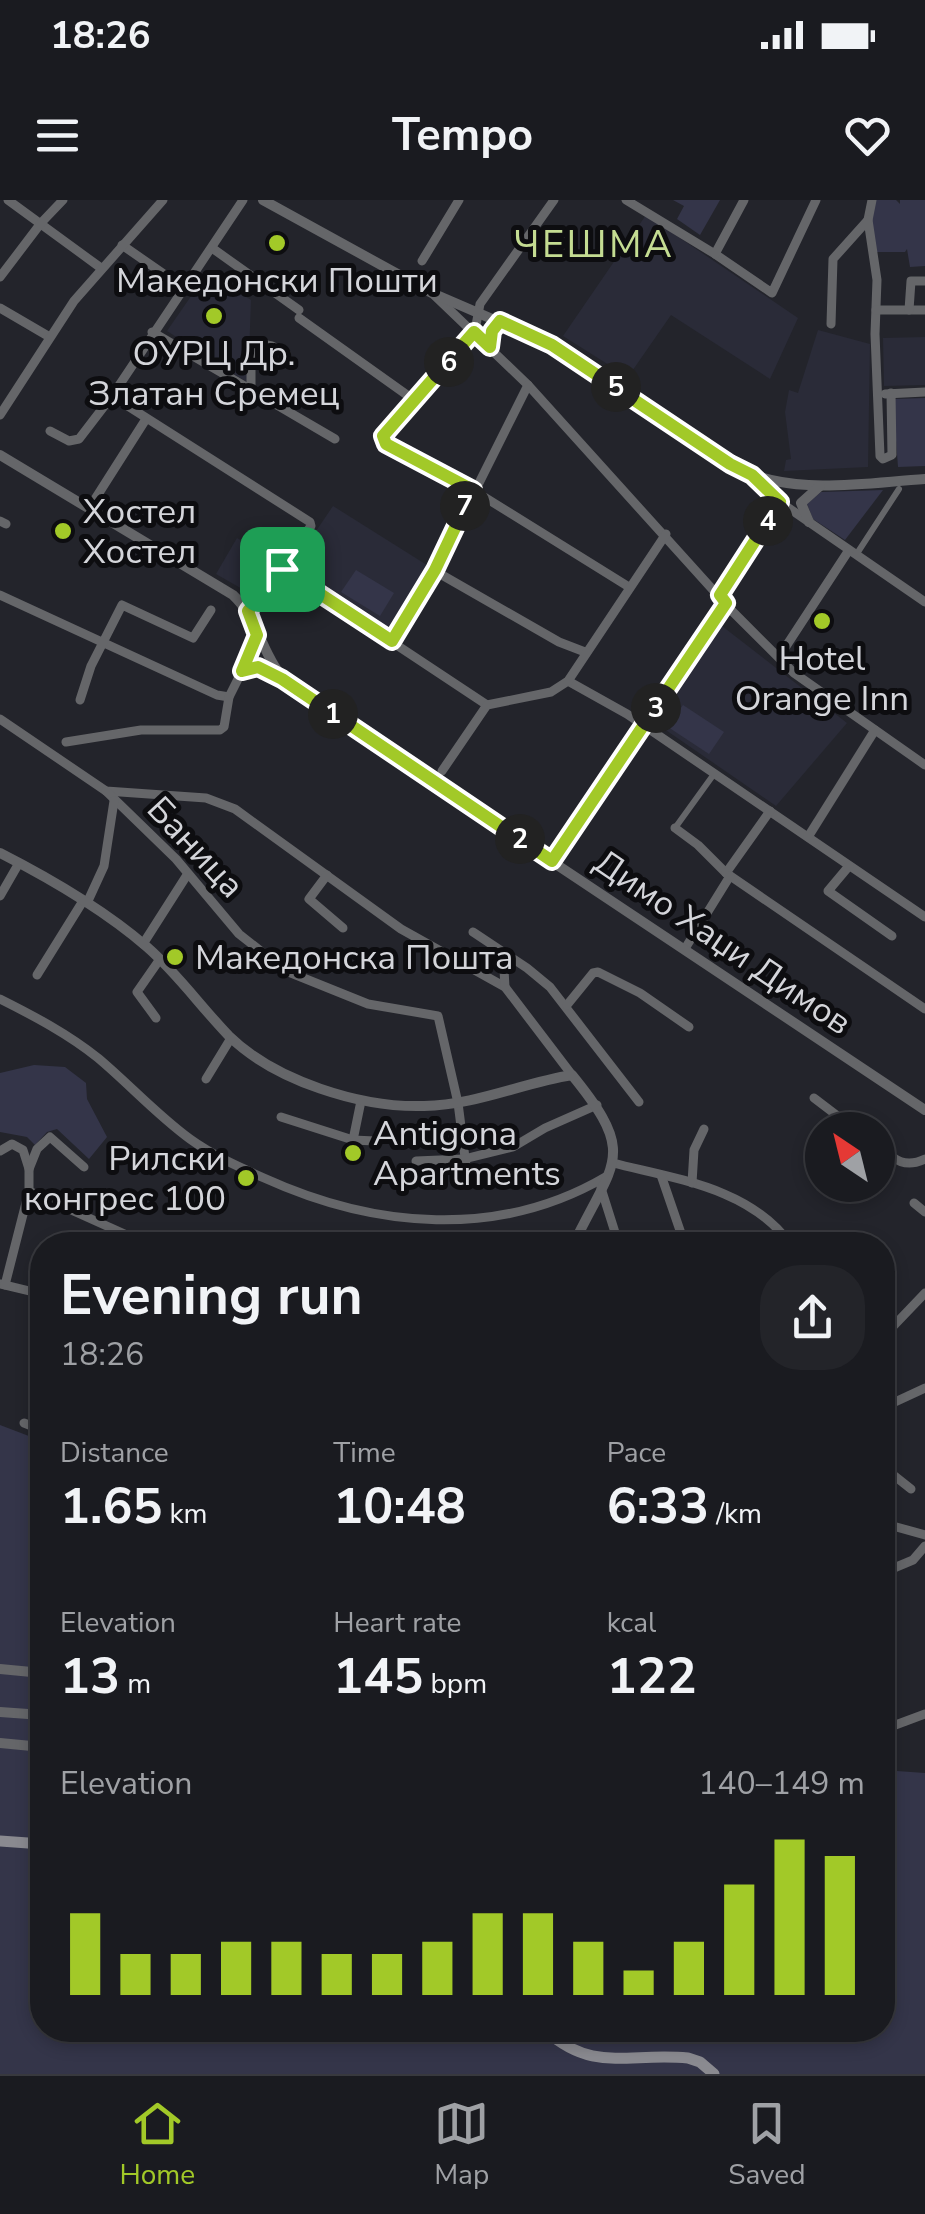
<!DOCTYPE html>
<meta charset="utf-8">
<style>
:root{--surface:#1a1b20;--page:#232429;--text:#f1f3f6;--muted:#9fa1a5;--line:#38393e;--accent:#a2c928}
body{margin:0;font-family:"Nunito Sans",sans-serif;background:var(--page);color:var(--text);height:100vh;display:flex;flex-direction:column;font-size:38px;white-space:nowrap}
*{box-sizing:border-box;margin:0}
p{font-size:32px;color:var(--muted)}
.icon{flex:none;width:55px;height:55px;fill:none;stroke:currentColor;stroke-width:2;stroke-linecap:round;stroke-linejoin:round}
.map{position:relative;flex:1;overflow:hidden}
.side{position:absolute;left:30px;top:1032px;width:865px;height:810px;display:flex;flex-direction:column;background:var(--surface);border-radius:40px;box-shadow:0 5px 15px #0003,0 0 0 2px var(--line)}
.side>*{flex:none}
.needle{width:65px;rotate:325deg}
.tools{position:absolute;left:805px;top:912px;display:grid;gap:20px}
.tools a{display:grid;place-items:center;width:90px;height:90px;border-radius:50%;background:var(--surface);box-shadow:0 5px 15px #0003,0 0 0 2px var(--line);font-size:50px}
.pin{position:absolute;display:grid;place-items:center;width:85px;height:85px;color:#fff;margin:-42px;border-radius:20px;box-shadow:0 5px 15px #0006}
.km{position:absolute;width:50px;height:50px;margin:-25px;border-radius:50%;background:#222;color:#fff;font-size:28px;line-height:50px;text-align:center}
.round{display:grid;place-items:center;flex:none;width:105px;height:105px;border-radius:40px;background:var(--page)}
.head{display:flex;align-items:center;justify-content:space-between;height:170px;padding:0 30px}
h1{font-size:55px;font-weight:700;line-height:75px}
.figures{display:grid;grid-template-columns:repeat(3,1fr);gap:15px;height:170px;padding:10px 30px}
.figures div{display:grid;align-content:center}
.figures b{font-size:50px;font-weight:700}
.figures small{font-size:28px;font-weight:400}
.figures p{font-size:28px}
.chart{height:280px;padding:20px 30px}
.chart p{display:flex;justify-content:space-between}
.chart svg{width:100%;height:180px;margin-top:10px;stroke:var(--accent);stroke-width:6}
.status{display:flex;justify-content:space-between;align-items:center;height:70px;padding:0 50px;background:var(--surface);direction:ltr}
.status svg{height:28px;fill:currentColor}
header{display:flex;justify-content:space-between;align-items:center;height:130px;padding:0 30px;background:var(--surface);font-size:45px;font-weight:700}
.tabs{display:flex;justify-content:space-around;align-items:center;height:140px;border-top:2px solid var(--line);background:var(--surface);font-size:28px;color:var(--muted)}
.tabs a{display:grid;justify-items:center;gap:5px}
.tabs .active{color:var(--accent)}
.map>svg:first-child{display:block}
</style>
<div class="status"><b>18:26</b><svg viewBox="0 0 49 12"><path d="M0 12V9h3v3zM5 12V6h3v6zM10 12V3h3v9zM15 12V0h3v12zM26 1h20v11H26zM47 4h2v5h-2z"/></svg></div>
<header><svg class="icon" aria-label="menu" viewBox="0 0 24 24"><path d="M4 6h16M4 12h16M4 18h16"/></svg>Tempo<svg class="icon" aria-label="heart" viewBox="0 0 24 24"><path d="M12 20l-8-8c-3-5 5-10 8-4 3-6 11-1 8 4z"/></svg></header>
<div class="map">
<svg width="925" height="1874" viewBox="0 0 925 1874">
<rect width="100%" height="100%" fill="#23242b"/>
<g fill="#2a2b38">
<path d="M 646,15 L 798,118 L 770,179 L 671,115 L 628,177 L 563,136 Z"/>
<path d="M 207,73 L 251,100 L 248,183 L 167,131 Z"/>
<path d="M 818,130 L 870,144 L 868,267 L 784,271 L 786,260 L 791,259 L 785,212 L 789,190 L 798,193 Z"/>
<path d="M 925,137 L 925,185 L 884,186 L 883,138 Z"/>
<path d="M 333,306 L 430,367 L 391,432 L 291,368 Z"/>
<path d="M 237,338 L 260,352 L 255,360 L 251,358 L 248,362 L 257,368 L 244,390 L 216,374 Z"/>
<path d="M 722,426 L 847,523 L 776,606 L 657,524 Z"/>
</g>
<g fill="#343549">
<path d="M 673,0 L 720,0 L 700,35 L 677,19 L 684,6 Z"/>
<path d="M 872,0 L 896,0 L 900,4 L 900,0 L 925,0 L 925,66 L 910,67 L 907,49 L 905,52 L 874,52 L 868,20 Z"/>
<path d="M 925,198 L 925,266 L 898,267 L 893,199 Z"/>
<path d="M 883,290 L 845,340 L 813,319 L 807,304 L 821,292 Z"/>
<path d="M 356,370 L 394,393 L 380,416 L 341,392 Z"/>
<path d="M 683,505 L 724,532 L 709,554 L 668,527 Z"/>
<path d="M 34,865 L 65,867 L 86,883 L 87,899 L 107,937 L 89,959 L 57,929 L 47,932 L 35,945 L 27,937 L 0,932 L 0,873 Z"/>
<path d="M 0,1225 L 42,1241 L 42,1830 L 882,1830 L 883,1570 L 925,1573 L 925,1874 L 0,1874 Z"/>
</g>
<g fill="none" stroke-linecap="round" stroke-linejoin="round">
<g stroke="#656669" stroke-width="6">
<path d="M 856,355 L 899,289"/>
<path d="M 675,628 L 714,574"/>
</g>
<g stroke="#656669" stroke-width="9">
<path d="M 8,0 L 101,68"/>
<path d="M 626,0 L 715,54 L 772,93 L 816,0"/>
<path d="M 872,0 L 868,20 L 877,80 L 875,134 L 880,256 L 883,259 L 892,255 L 891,193"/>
<path d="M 122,45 L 184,88"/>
<path d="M 212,48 L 299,110"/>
<path d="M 715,54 L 744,0"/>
<path d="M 422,61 L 459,0"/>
<path d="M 0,77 L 41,23 L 63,0"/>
<path d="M 434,95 L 528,185 L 732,411 L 794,473 L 925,565"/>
<path d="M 0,108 L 48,136"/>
<path d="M 876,110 L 925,110"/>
<path d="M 909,110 L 911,81 L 925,81"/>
<path d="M 299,118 L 414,200 L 474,132"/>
<path d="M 831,124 L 833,59 L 868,20"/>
<path d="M 152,132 L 335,239"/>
<path d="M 480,136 L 476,125 L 480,104 L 554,0"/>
<path d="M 491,147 L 492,131 L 500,121"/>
<path d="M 251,192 L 251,142 L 272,146 L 286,153"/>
<path d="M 885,194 L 925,192"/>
<path d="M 112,196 L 310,322 L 311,326 L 248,411"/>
<path d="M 414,200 L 383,236 L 385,244 L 473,290 L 629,387"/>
<path d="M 0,215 L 74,101 L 163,0"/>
<path d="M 50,231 L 69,241 L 79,239 L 112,196 L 243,0"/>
<path d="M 752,275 L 777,300 L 925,402"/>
<path d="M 90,307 L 146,219"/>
<path d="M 0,321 L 6,324"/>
<path d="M 282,369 L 487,505"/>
<path d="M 435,371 L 559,442 L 585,452"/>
<path d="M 0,395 L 217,495 L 229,497"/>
<path d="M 719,395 L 781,302"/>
<path d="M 392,441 L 435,371 L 528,185"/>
<path d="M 779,457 L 849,350"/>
<path d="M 243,469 L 257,435"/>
<path d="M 568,481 L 627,514 L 925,717"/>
<path d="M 80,500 L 91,466 L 122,405 L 193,438 L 211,410"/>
<path d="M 0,519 L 106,591 L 206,598 L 235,609 L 401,729 L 505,787 L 572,875"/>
<path d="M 66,542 L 141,530 L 220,530 L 224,527 L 229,497 L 242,471 L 257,467 L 282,478"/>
<path d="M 442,571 L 487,505 L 551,492 L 568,481 L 666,334"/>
<path d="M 106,591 L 176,659 L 239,734 L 286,771 L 368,804 L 438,816 L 458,903 L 468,981"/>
<path d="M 675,628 L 698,645 L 726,673 L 925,809"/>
<path d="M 808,637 L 875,530"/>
<path d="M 552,661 L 726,403"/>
<path d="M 849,666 L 828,691 L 892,736"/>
<path d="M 726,673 L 770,611"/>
<path d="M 327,675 L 309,699 L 343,728"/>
<path d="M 0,696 L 19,663"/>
<path d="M 87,703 L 104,666 L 114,601"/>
<path d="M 473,732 L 527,768 L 550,787 L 639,902"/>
<path d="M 143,744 L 187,675"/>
<path d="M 686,747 L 730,676"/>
<path d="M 503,752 L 505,787"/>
<path d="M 37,775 L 83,701"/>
<path d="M 0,799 C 34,816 68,834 98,858 C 129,884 157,915 190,939 C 212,955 239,967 264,978 C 374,1028 499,1040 607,976"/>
<path d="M 567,805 L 593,773 L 598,772 L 640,793 L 689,827"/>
<path d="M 156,818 L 137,792 L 160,759"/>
<path d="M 206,879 L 231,838"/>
<path d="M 814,898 L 856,930"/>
<path d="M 281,917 L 353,940 L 375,941"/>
<path d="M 353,940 L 361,901"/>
<path d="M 878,946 C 894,959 904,969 925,959"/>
<path d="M 0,951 L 12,944 L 23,950 L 29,969 L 29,991"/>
<path d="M 416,961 L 464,959 L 513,947 L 545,928 L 597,905"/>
<path d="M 613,963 C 676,979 751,988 791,1045"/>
<path d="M 29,969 L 37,949 L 50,937 L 84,967"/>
<path d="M 661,975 L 685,1045"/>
<path d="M 692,983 L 694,950 L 704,929"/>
<path d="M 601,988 L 619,1045"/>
<path d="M 914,1003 L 925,1012"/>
<path d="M 1,1084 L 42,1094"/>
<path d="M 5,1085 L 29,991 L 149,1045"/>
<path d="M 882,1138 L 925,1093"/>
<path d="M 882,1208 L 925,1188"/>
<path d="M 24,1223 L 42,1230"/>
<path d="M 882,1266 L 911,1289"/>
<path d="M 882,1323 L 925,1335"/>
<path d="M 882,1373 L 913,1360 L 925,1346"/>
<path d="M 882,1530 L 925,1514"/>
</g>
<g stroke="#656669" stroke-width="10">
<path d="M 263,0 L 432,93 L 552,145 L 730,265 C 789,297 861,283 925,279"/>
<path d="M 0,255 L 233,395 C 264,424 259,462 299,493 L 925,910"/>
<path d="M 809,322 L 801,303 L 820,286"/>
<path d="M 0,653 C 51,679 103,709 147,747 C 177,773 201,807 229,836 C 275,881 361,908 424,906 C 476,905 522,883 572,875 C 638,956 614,960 573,1045"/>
<path d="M 0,1469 L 42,1473"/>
<path d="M 0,1512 L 42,1515"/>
<path d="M 0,1543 L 42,1547"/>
</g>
<g stroke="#8a8a90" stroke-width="11">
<path d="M 0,1641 L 42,1644"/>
<path d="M 545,1830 C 594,1874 628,1852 688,1858 L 700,1862 L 714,1874"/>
</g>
</g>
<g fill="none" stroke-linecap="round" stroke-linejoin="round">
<g stroke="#fff" stroke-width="20">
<path id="route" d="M 500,121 L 552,145 L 730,264 L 752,275 L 780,302 L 720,395 L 726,403 L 552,661 L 282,479 L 258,467 L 242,471 L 257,435 L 248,411 L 282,369 L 392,441 L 435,370 L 473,290 L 386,244 L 383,236 L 474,132 L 490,147 L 492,131 Z"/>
</g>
<use href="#route" stroke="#a2c928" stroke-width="12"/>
</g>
<g fill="#a2c928" stroke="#0d0d10" stroke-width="4">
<circle cx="277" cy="43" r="10"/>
<circle cx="214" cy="116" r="10"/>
<circle cx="63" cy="331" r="10"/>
<circle cx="822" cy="421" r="10"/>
<circle cx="175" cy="757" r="10"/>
<circle cx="353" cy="953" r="10"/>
<circle cx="246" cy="978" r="10"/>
</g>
<g text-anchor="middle" stroke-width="10" stroke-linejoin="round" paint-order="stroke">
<g font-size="35" fill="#d4d5da" stroke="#0d0d10">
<text x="277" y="92">Македонски Пошти</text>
<text x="214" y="165">ОУРЦ Др.<tspan x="214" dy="40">Златан Сремец</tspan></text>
<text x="83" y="323" text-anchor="start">Хостел<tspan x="83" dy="40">Хостел</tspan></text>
<text x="822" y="470">Hotel<tspan x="822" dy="40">Orange Inn</tspan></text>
<text x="195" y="769" text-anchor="start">Македонска Пошта</text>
<text x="373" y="945" text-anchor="start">Antigona<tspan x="373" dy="40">Apartments</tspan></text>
<text x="226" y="970" text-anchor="end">Рилски<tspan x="226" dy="40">конгрес 100</tspan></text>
</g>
<g font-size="35" fill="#d4d5da" stroke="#0d0d10">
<text transform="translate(196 647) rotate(47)" y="12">Баница</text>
<text transform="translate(723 742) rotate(34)" y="12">Димо Хаџи Димов</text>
</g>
<g font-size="38" letter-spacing="2.5" fill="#c4dc92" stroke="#0d0d10">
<text x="594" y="57">ЧЕШМА</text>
</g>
</g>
</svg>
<div class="tools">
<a><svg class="needle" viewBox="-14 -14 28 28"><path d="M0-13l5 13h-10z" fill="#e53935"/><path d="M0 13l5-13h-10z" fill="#9fa1a5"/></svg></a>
</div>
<div class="pin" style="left:282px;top:369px;background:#1e9e55"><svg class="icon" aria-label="arrive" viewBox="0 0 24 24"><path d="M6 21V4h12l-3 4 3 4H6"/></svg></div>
<b class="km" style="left:333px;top:514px">1</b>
<b class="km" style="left:520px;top:639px">2</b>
<b class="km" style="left:656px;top:508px">3</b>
<b class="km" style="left:768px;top:321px">4</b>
<b class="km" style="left:616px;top:187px">5</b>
<b class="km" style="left:449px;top:162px">6</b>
<b class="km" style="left:465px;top:306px">7</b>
<section class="side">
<div class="head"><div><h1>Evening run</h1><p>18:26</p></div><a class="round"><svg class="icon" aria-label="share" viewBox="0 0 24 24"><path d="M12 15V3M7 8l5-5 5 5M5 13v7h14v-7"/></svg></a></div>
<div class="figures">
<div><p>Distance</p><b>1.65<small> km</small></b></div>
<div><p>Time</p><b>10:48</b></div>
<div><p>Pace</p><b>6:33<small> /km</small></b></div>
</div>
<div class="figures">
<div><p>Elevation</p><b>13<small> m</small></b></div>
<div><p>Heart rate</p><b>145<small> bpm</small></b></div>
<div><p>kcal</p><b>122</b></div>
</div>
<div class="chart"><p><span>Elevation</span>140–149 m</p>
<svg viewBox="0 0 160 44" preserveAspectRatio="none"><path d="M5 44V24M15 44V34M25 44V34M35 44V31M45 44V31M55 44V34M65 44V34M75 44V31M85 44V24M95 44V24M105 44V31M115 44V38M125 44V31M135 44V17M145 44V6M155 44V10"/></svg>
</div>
</section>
</div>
<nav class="tabs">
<a class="active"><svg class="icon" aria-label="home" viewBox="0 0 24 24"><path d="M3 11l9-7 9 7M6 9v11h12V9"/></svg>Home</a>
<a><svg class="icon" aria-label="map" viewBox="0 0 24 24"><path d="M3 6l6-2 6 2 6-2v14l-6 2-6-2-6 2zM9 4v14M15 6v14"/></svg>Map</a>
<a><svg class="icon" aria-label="saved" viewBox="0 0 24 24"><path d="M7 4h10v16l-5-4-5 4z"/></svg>Saved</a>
</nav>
